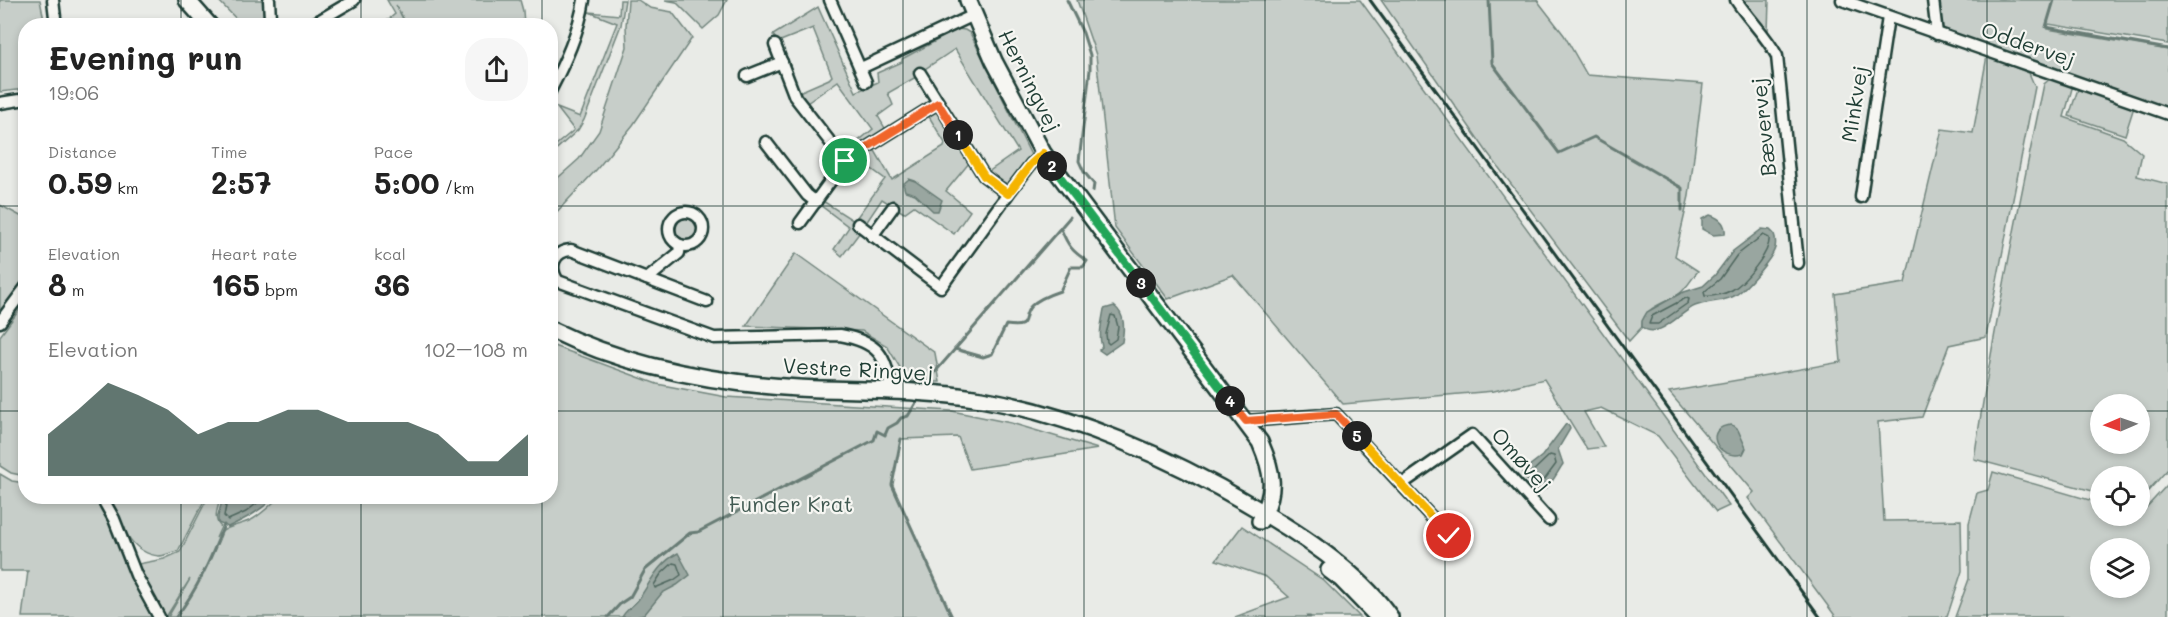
<!DOCTYPE html>
<meta charset="utf-8">
<style>
:root{--surface:#fff;--page:#f6f6f6;--text:#222;--muted:#767676;--accent:#1f3d34}
body{margin:0;font-family:Mali,sans-serif;background:var(--page);color:var(--text);height:100vh;display:flex;flex-direction:column;font-size:22px;white-space:nowrap}
*{box-sizing:border-box;margin:0}
p{font-size:20px;color:var(--muted)}
.icon{flex:none;width:33px;height:33px;fill:none;stroke:currentColor;stroke-width:2;stroke-linecap:round;stroke-linejoin:round}
.map{position:relative;flex:1;overflow:hidden}
.sheet{position:absolute;left:18px;top:18px;width:540px;height:486px;display:flex;flex-direction:column;background:var(--surface);border-radius:24px;box-shadow:0 3px 9px #0003}
.sheet>*{flex:none}
.needle{width:39px;rotate:268deg}
.tools{position:absolute;left:2090px;top:394px;display:grid;gap:12px}
.tools a{display:grid;place-items:center;width:60px;height:60px;border-radius:50%;background:var(--surface);box-shadow:0 3px 9px #0003;font-size:30px}
.pin{position:absolute;display:grid;place-items:center;width:51px;height:51px;color:#fff;margin:-26px;border:3px solid #fff;border-radius:50%;box-shadow:0 2px 6px #0007}
.km{position:absolute;width:30px;height:30px;margin:-15px;border-radius:50%;background:#222;color:#fff;font-size:16px;line-height:30px;text-align:center}
.round{display:grid;place-items:center;flex:none;width:63px;height:63px;border-radius:24px;background:var(--page)}
.head{display:flex;align-items:center;justify-content:space-between;height:102px;padding:0 30px}
h1{font-size:33px;font-weight:800;line-height:45px}
.metrics{display:grid;grid-template-columns:repeat(3,1fr);gap:9px;height:102px;padding:6px 30px}
.metrics div{display:grid;align-content:center}
.metrics b{font-size:30px;font-weight:800}
.metrics small{font-size:16px;font-weight:400}
.metrics p{font-size:16px}
.chart{height:168px;padding:12px 30px}
.chart p{display:flex;justify-content:space-between}
.chart svg{width:100%;height:108px;margin-top:6px;fill:var(--accent);opacity:.7}
.map>svg:first-child{display:block}
</style>
<div class="map">
<svg width="2168" height="617" viewBox="0 0 2168 617">
<rect width="100%" height="100%" fill="#e9ebe7"/>
<filter id="ink" filterUnits="userSpaceOnUse"><feTurbulence type="fractalNoise" baseFrequency=".0167" numOctaves="2"/><feDisplacementMap in="SourceGraphic" scale="12" xChannelSelector="R" yChannelSelector="G"/><feConvolveMatrix kernelMatrix="1 2 1 2 8 2 1 2 1" color-interpolation-filters="sRGB"/></filter>
<g filter="url(#ink)">
<g fill="#c7cec9" stroke="#73867e" stroke-width="1.5" fill-rule="evenodd">
<path d="M 0,0 L 40,0 L 45,25 L 26,26 L 25,89 L 0,92 Z"/>
<path d="M 218,0 L 264,0 L 265,20 L 268,25 L 242,25 Z"/>
<path d="M 387,0 L 520,0 L 523,11 L 524,25 L 407,25 L 396,5 L 406,25 L 401,25 L 397,20 L 389,25 L 382,25 L 395,14 Z"/>
<path d="M 620,0 L 625,0 L 621,25 L 584,120 L 578,130 L 551,154 L 551,149 L 574,130 L 557,108 L 580,117 L 617,23 L 589,12 L 619,15 Z"/>
<path d="M 628,0 L 638,0 L 650,8 L 672,12 L 692,38 L 633,125 L 597,169 L 551,218 L 551,184 L 579,159 L 599,131 L 627,47 L 626,26 Z"/>
<path d="M 665,0 L 727,0 L 719,15 L 703,29 L 676,2 Z"/>
<path d="M 1077,0 L 1360,0 L 1729,506 L 1716,512 L 1658,436 L 1601,408 L 1584,412 L 1604,447 L 1587,449 L 1544,379 L 1494,391 L 1343,404 L 1233,275 L 1168,299 L 1115,228 L 1096,55 Z"/>
<path d="M 1381,0 L 1537,0 L 1564,35 L 1587,75 L 1703,84 L 1689,196 L 1675,256 L 1698,271 C 1692,278 1687,288 1679,294 C 1667,303 1641,307 1642,327 L 1629,341 L 1487,152 Z"/>
<path d="M 1742,0 L 1769,0 L 1768,32 Z"/>
<path d="M 1936,0 L 2168,0 L 2168,44 L 2049,24 L 2047,29 L 2168,50 L 2168,107 L 2065,76 L 1941,32 Z"/>
<path d="M 818,7 L 856,92 L 878,82 L 877,73 L 902,62 L 902,59 L 958,29 L 965,30 L 970,33 L 1031,155 L 1010,184 L 999,181 L 988,172 L 1018,151 L 955,49 L 916,75 L 916,77 L 888,93 L 893,105 L 878,116 L 886,130 L 850,151 L 846,151 L 873,129 L 838,81 L 807,103 L 799,92 L 829,79 L 832,76 L 813,28 L 778,42 L 773,35 Z"/>
<path d="M 1987,56 L 2029,73 L 2035,87 L 1986,337 L 1949,345 L 1922,417 L 1878,422 L 1884,521 L 1961,520 L 1962,571 L 1947,617 L 1836,617 L 1748,498 L 1754,492 L 1669,392 L 1841,362 L 1835,294 L 1905,283 L 1942,129 L 1973,133 Z"/>
<path d="M 2051,78 L 2073,85 L 2064,117 L 2123,138 L 2142,154 L 2137,176 L 2168,184 L 2168,469 L 2139,501 L 2139,477 L 2100,477 L 2100,493 L 1974,459 C 1993,333 2018,209 2044,84 ZM 2100,405 L 2139,405 L 2139,444 L 2100,444 Z"/>
<path d="M 2078,89 L 2134,107 L 2125,135 L 2069,116 Z"/>
<path d="M 933,112 L 939,113 L 970,162 L 946,191 L 970,211 L 954,234 L 914,206 L 904,213 L 882,199 L 866,223 L 860,220 L 860,232 L 842,256 L 834,249 L 849,227 L 820,205 L 823,201 L 854,221 L 885,179 L 857,158 L 874,149 L 892,180 L 944,147 L 945,143 L 928,115 Z"/>
<path d="M 0,205 L 26,219 L 25,287 L 0,322 Z"/>
<circle cx="688" cy="229" r="12"/>
<path d="M 796,253 L 935,353 L 940,382 L 908,381 L 887,346 L 862,331 L 746,326 Z"/>
<path d="M 23,305 L 26,306 L 25,476 L 11,473 L 0,466 L 0,336 Z"/>
<path d="M 551,345 L 657,384 L 726,397 L 952,411 L 1011,423 L 1098,449 L 970,469 L 958,437 L 901,439 L 892,485 L 952,617 L 168,617 L 190,579 L 166,617 L 164,617 L 138,564 L 164,559 L 180,552 L 208,497 L 221,497 C 218,507 212,519 221,527 L 216,538 C 224,525 241,526 253,519 C 263,513 271,505 279,497 L 550,496 Z"/>
<path d="M 1993,472 L 2100,503 L 2100,516 L 2139,516 L 2139,510 L 2144,510 L 2168,484 L 2168,617 L 1955,617 L 1969,579 L 1969,523 L 1977,493 L 1988,490 ZM 2100,549 L 2139,549 L 2139,588 L 2100,588 Z"/>
<path d="M 0,474 L 12,481 L 25,483 L 26,496 L 101,497 L 157,617 L 22,617 L 28,571 L 0,571 Z"/>
<path d="M 110,497 L 206,497 L 178,551 C 172,552 164,556 159,556 C 128,553 120,520 110,497 Z"/>
<path d="M 1242,526 L 1323,580 L 1360,617 L 1235,617 L 1289,597 L 1266,577 L 1216,560 Z"/>
</g>
<g fill="#99a6a0" stroke="#687c75" stroke-width="1.5">
<path d="M 909,179 L 915,181 L 942,200 L 938,211 L 933,211 L 915,194 L 905,191 L 903,184 Z"/>
<path d="M 1710,215 C 1720,218 1726,224 1725,234 L 1713,235 L 1702,229 L 1702,219 Z"/>
<path d="M 1762,229 L 1770,230 L 1774,234 C 1776,239 1776,243 1775,248 C 1772,259 1746,288 1736,295 C 1724,302 1708,301 1695,306 C 1680,312 1659,341 1642,327 L 1642,321 L 1647,312 L 1681,293 L 1703,286 L 1715,275 L 1733,251 Z"/>
<path d="M 1114,306 C 1126,315 1124,329 1122,342 L 1105,354 L 1099,350 L 1102,347 C 1098,335 1102,322 1104,309 Z"/>
<path d="M 1566,424 L 1569,426 L 1570,429 L 1558,449 L 1563,464 C 1556,474 1548,493 1535,493 L 1531,483 L 1524,478 L 1522,473 L 1524,470 L 1542,456 Z"/>
<path d="M 1732,425 L 1738,430 L 1746,448 L 1743,454 C 1716,461 1702,426 1732,425 Z"/>
<path d="M 223,497 L 223,496 L 274,497 C 261,511 245,519 228,527 L 218,523 L 218,516 Z"/>
<path d="M 678,553 L 690,575 L 677,585 L 662,593 L 644,615 L 636,617 L 622,617 C 626,610 633,606 638,600 C 651,582 657,564 678,553 Z"/>
</g>
<g fill="none" stroke-linecap="round" stroke-linejoin="round">
<g stroke="#50675f" stroke-width="1.5">
<path d="M 1763,235 L 1769,238 C 1771,252 1744,283 1732,290 C 1725,294 1712,297 1705,296 L 1704,292 L 1720,279 L 1737,255 Z"/>
<path d="M 1686,298 L 1689,299 L 1688,303 L 1658,324 L 1649,324 L 1652,316 Z"/>
<path d="M 1111,315 L 1115,316 L 1118,327 L 1116,339 L 1109,344 L 1107,342 L 1106,334 Z"/>
<path d="M 1550,455 L 1554,456 L 1556,464 L 1542,483 L 1539,484 L 1531,473 Z"/>
<path d="M 228,496 L 224,516 L 228,520 L 246,512 L 266,496"/>
<path d="M 673,563 L 677,564 L 681,575 L 674,580 L 655,588 L 654,585 L 661,574 Z"/>
</g>
<g stroke="#687c75" stroke-width="3">
<path d="M 1067,0 L 1083,33 L 1090,55 L 1090,70 L 1079,161 L 1084,172 L 1094,184 L 1093,191"/>
<path d="M 1489,0 L 1492,63 L 1559,153 L 1594,137 L 1682,188 L 1682,210"/>
<path d="M 2054,0 L 2046,27 L 2168,49"/>
<path d="M 955,349 L 983,357 L 992,354 L 1006,325 C 1033,329 1020,318 1031,306 C 1038,299 1051,294 1060,291 L 1071,267 L 1083,267 L 1087,261 C 1072,251 1068,246 1061,229"/>
<path d="M 927,385 L 936,371 L 1070,217"/>
<path d="M 901,439 L 892,485 L 952,617"/>
<path d="M 176,617 C 198,589 211,558 224,525"/>
<path d="M 608,617 L 621,603 L 630,597 L 645,570 L 690,533 L 698,532 L 874,440 L 877,431 L 885,435 L 888,428 L 897,423 L 901,418 L 908,416 L 917,401"/>
<path d="M 1307,617 L 1310,617"/>
</g>
<g stroke="#1f3d34" stroke-width="15">
<g id="street">
<path d="M 53,0 L 56,26"/>
<path d="M 269,0 L 270,18 L 273,26"/>
<path d="M 830,0 L 866,82"/>
<path d="M 1736,0 C 1749,20 1766,35 1777,56 L 1798,263"/>
<path d="M 1842,0 L 2168,114"/>
<path d="M 1933,0 L 1937,34"/>
<path d="M 310,26 L 354,0"/>
<path d="M 775,45 L 795,97 L 845,161"/>
<path d="M 861,68 L 974,15"/>
<path d="M 920,73 L 984,176 L 1008,194"/>
<path d="M 747,76 L 782,62"/>
<path d="M 550,91 C 565,62 579,32 584,0"/>
<path d="M 0,103 L 26,99"/>
<path d="M 766,142 L 807,195 L 816,202"/>
<path d="M 1861,197 L 1888,17"/>
<circle cx="686" cy="229" r="17"/>
<path d="M 800,223 L 845,161 L 938,103"/>
<path d="M 858,224 L 941,287 L 1008,194 L 1031,164 L 1043,153"/>
<path d="M 872,236 L 893,207"/>
<path d="M 647,279 L 679,253 L 680,245"/>
<path d="M 707,302 L 571,250 C 554,251 548,267 558,281 L 714,338 L 840,335 C 878,342 887,355 891,392"/>
<path d="M 0,322 L 26,287"/>
<path d="M 1246,421 L 1336,414 L 1449,536"/>
<path d="M 1402,484 L 1472,435 L 1549,520"/>
<path d="M 101,496 L 114,519 L 136,575 L 159,617"/>
</g>
</g>
<g stroke="#1f3d34" stroke-width="20">
<g id="secondary">
<path d="M 187,0 L 210,26"/>
<path d="M 968,0 L 994,61 L 1043,153 L 1260,442 C 1273,472 1277,491 1260,521"/>
<path d="M 550,329 C 625,366 715,383 798,388 C 859,391 921,389 981,399 C 1074,415 1171,458 1252,506 C 1299,533 1360,573 1390,617"/>
<path d="M 1329,570 L 1341,579 L 1378,617"/>
</g>
</g>
<use href="#street" stroke="#f6f6f2" stroke-width="10"/>
<use href="#secondary" stroke="#f6f6f2" stroke-width="15"/>
<path stroke="#1f3d34" stroke-width="3" d="M 1370,0 L 1820,617"/>
</g>
</g>
<g fill="none" stroke-linecap="round" stroke-linejoin="round" filter="url(#ink)">
<g stroke="#fff" stroke-width="12">
<path id="split-1" d="M 845,161 L 938,103 L 958,135"/>
</g>
<g stroke="#fff" stroke-width="12">
<path id="split-2" d="M 958,135 L 984,176 L 1008,194 L 1031,164 L 1043,153 L 1052,166"/>
</g>
<g stroke="#fff" stroke-width="12">
<path id="split-3" d="M 1052,166 L 1141,283"/>
</g>
<g stroke="#fff" stroke-width="12">
<path id="split-4" d="M 1141,283 L 1230,401"/>
</g>
<g stroke="#fff" stroke-width="12">
<path id="split-5" d="M 1230,401 L 1246,421 L 1336,414 L 1357,436"/>
</g>
<g stroke="#fff" stroke-width="12">
<path id="split-6" d="M 1357,436 L 1449,536"/>
</g>
<use href="#split-1" stroke="#f0652b" stroke-width="8"/>
<use href="#split-2" stroke="#f5b400" stroke-width="8"/>
<use href="#split-3" stroke="#22a559" stroke-width="8"/>
<use href="#split-4" stroke="#22a559" stroke-width="8"/>
<use href="#split-5" stroke="#f0652b" stroke-width="8"/>
<use href="#split-6" stroke="#f5b400" stroke-width="8"/>
</g>
<path fill="none" stroke="#1f3d34" stroke-width="1.5" stroke-opacity="0.55" d="M 181,0 L 181,26M 361,0 L 361,26M 542,0 L 542,26M 723,0 L 723,617M 903,0 L 903,617M 1084,0 L 1084,617M 1265,0 L 1265,617M 1445,0 L 1445,617M 1626,0 L 1626,617M 1807,0 L 1807,617M 1987,0 L 1987,617M 0,206 L 26,206M 550,206 L 2168,206M 0,411 L 26,411M 550,411 L 2100,411M 2139,411 L 2168,411M 181,496 L 181,617M 361,496 L 361,617M 542,496 L 542,617"/>
<g text-anchor="middle" stroke-width="4.5" stroke-linejoin="round" paint-order="stroke">
<g font-size="21" fill="#1f3d34" stroke="#f6f6f2">
<text transform="translate(2028 45) rotate(19)" y="7">Oddervej</text>
<text transform="translate(1029 81) rotate(63)" y="7">Herningvej</text>
<text transform="translate(1855 104) rotate(-81)" y="7">Minkvej</text>
<text transform="translate(1764 127) rotate(-96)" y="7">Bævervej</text>
<text transform="translate(858 370) rotate(3)" y="7">Vestre Ringvej</text>
<text transform="translate(1521 460) rotate(48)" y="7">Omøvej</text>
</g>
<g font-size="21" fill="#415a52" stroke="#f6f6f2">
<text x="791" y="512">Funder Krat</text>
</g>
</g>
</svg>
<div class="tools">
<a><svg class="needle" viewBox="-14 -14 28 28"><path d="M0-13l5 13h-10z" fill="#e53935"/><path d="M0 13l5-13h-10z" fill="#767676"/></svg></a>
<a><svg class="icon" aria-label="locate" viewBox="0 0 24 24"><circle cx="12" cy="12" r="6"/><path d="M12 2v4M12 18v4M2 12h4M18 12h4"/></svg></a>
<a><svg class="icon" aria-label="layers" viewBox="0 0 24 24"><path d="M12 4l9 5-9 5-9-5zM3 14l9 5 9-5"/></svg></a>
</div>
<div class="pin" style="left:845px;top:161px;background:#1e9e55"><svg class="icon" aria-label="arrive" viewBox="0 0 24 24"><path d="M6 21V4h12l-3 4 3 4H6"/></svg></div>
<div class="pin" style="left:1449px;top:536px;background:#d93025"><svg class="icon" aria-label="check" viewBox="0 0 24 24"><path d="M5 12l5 5 9-10"/></svg></div>
<b class="km" style="left:958px;top:135px">1</b>
<b class="km" style="left:1052px;top:166px">2</b>
<b class="km" style="left:1141px;top:283px">3</b>
<b class="km" style="left:1230px;top:401px">4</b>
<b class="km" style="left:1357px;top:436px">5</b>
<section class="sheet">
<div class="head"><div><h1>Evening run</h1><p>19:06</p></div><a class="round"><svg class="icon" aria-label="share" viewBox="0 0 24 24"><path d="M12 15V3M7 8l5-5 5 5M5 13v7h14v-7"/></svg></a></div>
<div class="metrics">
<div><p>Distance</p><b>0.59<small> km</small></b></div>
<div><p>Time</p><b>2:57</b></div>
<div><p>Pace</p><b>5:00<small> /km</small></b></div>
</div>
<div class="metrics">
<div><p>Elevation</p><b>8<small> m</small></b></div>
<div><p>Heart rate</p><b>165<small> bpm</small></b></div>
<div><p>kcal</p><b>36</b></div>
</div>
<div class="chart"><p><span>Elevation</span>102–108 m</p>
<svg viewBox="0 0 160 44" preserveAspectRatio="none"><path d="M0 44V27L10 17L20 6L30 11L40 17L50 27L60 22L70 22L80 17L90 17L100 22L110 22L120 22L130 27L140 38L150 38L160 27V44z"/></svg>
</div>
</section>
</div>
